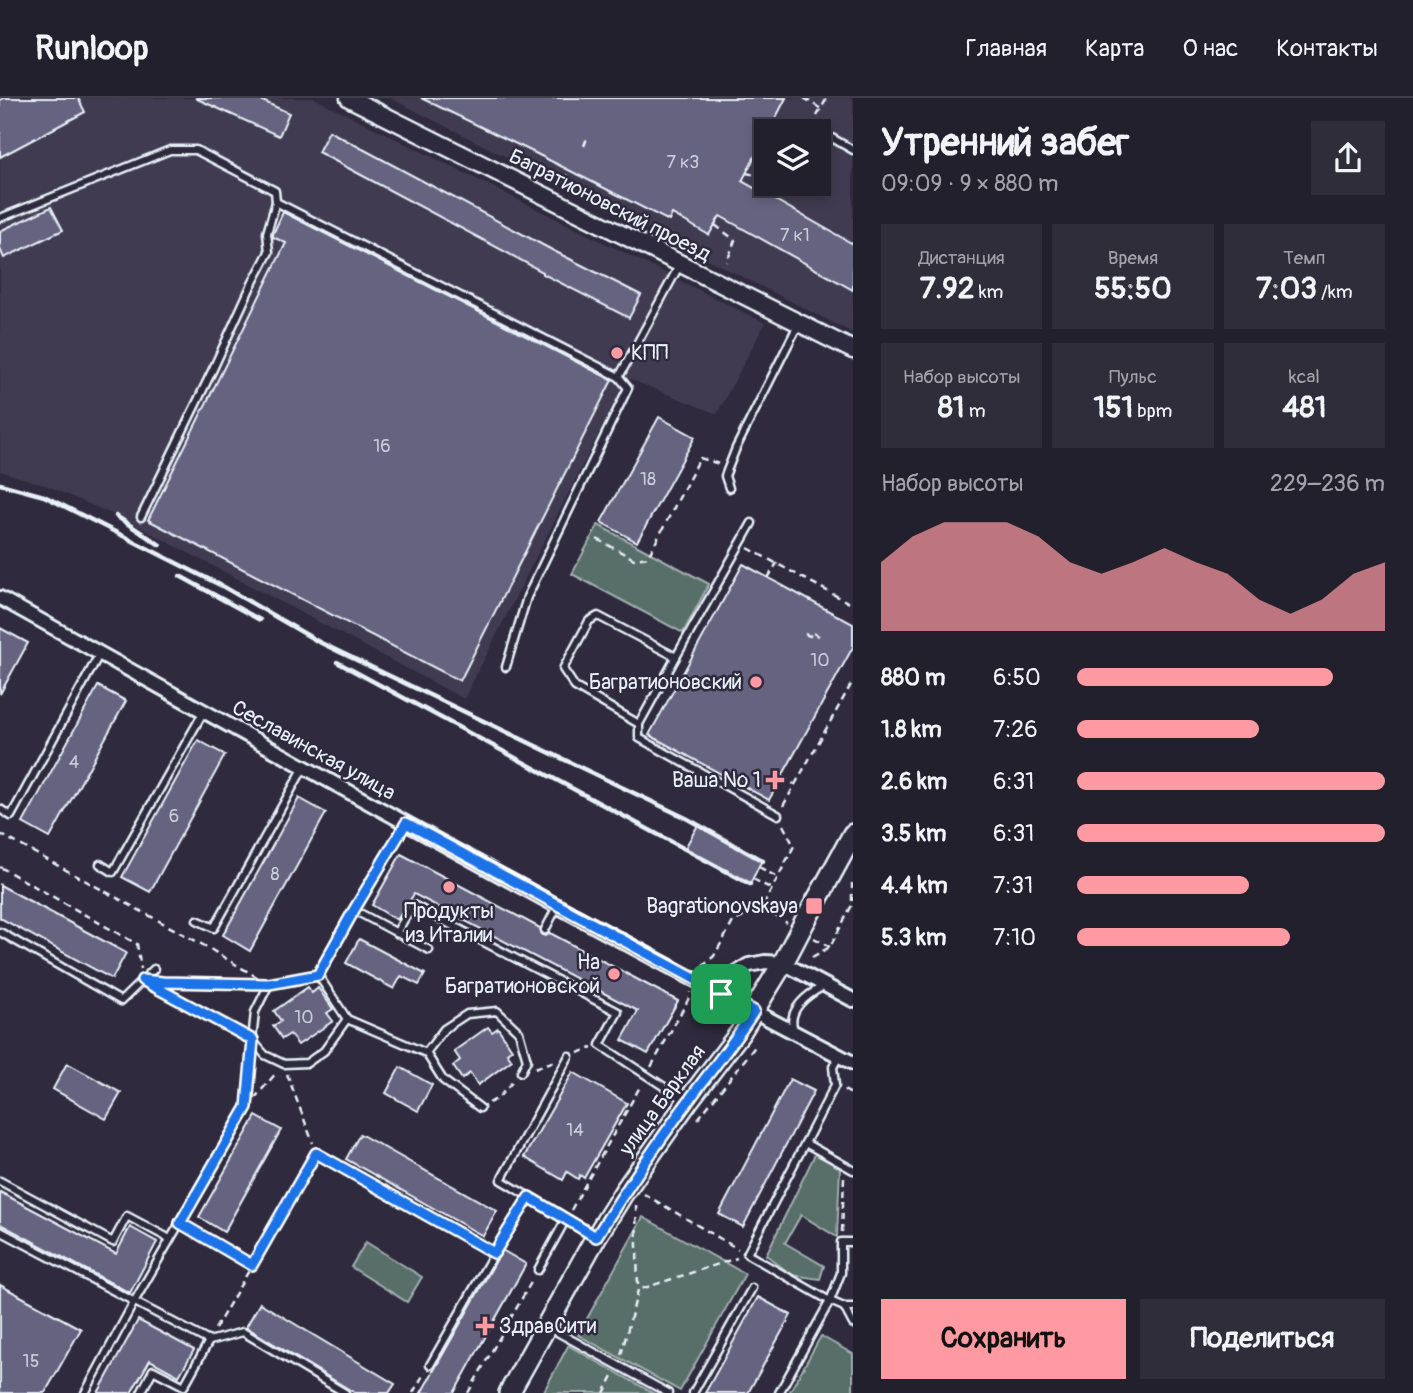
<!DOCTYPE html>
<html lang="ru">
<meta charset="utf-8">
<style>
:root{--surface:#23202e;--page:#2f2d3a;--text:#f1f3f6;--muted:#a3a3aa;--line:#403e4a;--accent:#ff9aa2}
body{margin:0;font-family:Pangolin,sans-serif;background:var(--page);color:var(--text);height:100vh;display:flex;flex-direction:column;font-size:26px;white-space:nowrap}
*{box-sizing:border-box;margin:0}
p{font-size:23px;color:var(--muted)}
.icon{flex:none;width:38px;height:38px;fill:none;stroke:currentColor;stroke-width:2;stroke-linecap:round;stroke-linejoin:round}
.map{position:relative;flex:1;overflow:hidden}
.sheet{display:flex;flex-direction:column;background:var(--surface);width:560px}
.sheet>*{flex:none}
.fabs{position:absolute;left:754px;top:21px;display:grid;gap:14px}
.fabs a{display:grid;place-items:center;width:77px;height:77px;border-radius:0px;background:var(--surface);box-shadow:0 4px 10px #0003,0 0 0 2px var(--line);font-size:35px}
.pin{position:absolute;display:grid;place-items:center;width:60px;height:60px;color:#fff;margin:-30px;border-radius:14px;box-shadow:0 4px 10px #0006}
.round{display:grid;place-items:center;flex:none;width:74px;height:74px;border-radius:0px;background:var(--page)}
.overview{display:flex;align-items:center;justify-content:space-between;height:119px;padding:0 28px}
h1{font-size:38px;font-weight:800;line-height:52px}
.stats{display:grid;grid-template-columns:repeat(3,1fr);gap:10px;height:119px;padding:7px 28px}
.stats div{display:grid;align-content:center;border-radius:0px;background:var(--page);text-align:center}
.stats b{font-size:30px;font-weight:800}
.stats small{font-size:19px;font-weight:400}
.stats p{font-size:19px}
.chart{height:196px;padding:14px 28px}
.chart p{display:flex;justify-content:space-between}
.chart svg{width:100%;height:126px;margin-top:7px;fill:var(--accent);opacity:.7}
.action{display:flex;gap:14px;margin-top:auto;padding:14px 28px}
.action a{flex:1;height:80px;border-radius:0px;background:var(--accent);color:#111;font-size:28px;font-weight:800;line-height:80px;text-align:center}
.action a+a{background:var(--page);color:var(--text)}
ul{padding:0 28px;list-style:none;font-size:23px}
li{display:grid;grid-template-columns:112px 84px 1fr;align-items:center;height:52px}
li i{height:18px;border-radius:9px;background:var(--accent)}
header{display:flex;align-items:center;gap:42px;box-sizing:border-box;height:98px;padding:0 35px;background:var(--surface);border-bottom:2px solid var(--line)}
header strong{font-size:33px}
nav{display:flex;gap:38px;margin-inline-start:auto;font-size:24px}
main{display:flex;flex:1;min-height:0}
.map>svg:first-child{display:block}
</style>
<header>
<strong>Runloop</strong>
<nav><a>Главная</a><a>Карта</a><a>О нас</a><a>Контакты</a></nav>
</header>
<main>
<div class="map">
<svg width="853" height="1295" viewBox="0 0 853 1295">
<rect width="100%" height="100%" fill="#2f2a3d"/>
<filter id="ink" filterUnits="userSpaceOnUse"><feTurbulence type="fractalNoise" baseFrequency=".0143" numOctaves="2"/><feDisplacementMap in="SourceGraphic" scale="14" xChannelSelector="R" yChannelSelector="G"/><feConvolveMatrix kernelMatrix="1 2 1 2 8 2 1 2 1" color-interpolation-filters="sRGB"/></filter>
<g filter="url(#ink)">
<g fill="#403b51" fill-rule="evenodd">
<path d="M 0,0 L 314,0 L 765,225 L 717,316 L 627,280 L 464,601 L 128,423 L 45,387 L 0,373 Z"/>
<path d="M 390,0 L 853,0 L 853,235 ZM 766,33 L 819,33 L 819,86 L 766,86 Z"/>
</g>
<g fill="#596e68" stroke="#a0b0b0" stroke-width="2">
<path d="M 598,427 L 709,486 L 683,535 L 572,476 Z"/>
<path d="M 815,1056 L 840,1069 L 837,1139 L 801,1117 L 785,1145 L 824,1168 L 820,1181 L 792,1177 L 766,1157 Z"/>
<path d="M 643,1119 L 745,1176 L 680,1293 L 578,1237 Z"/>
<path d="M 366,1144 L 422,1179 L 407,1204 L 351,1169 Z"/>
<path d="M 821,1238 L 853,1256 L 853,1292 L 851,1295 L 789,1295 Z"/>
<path d="M 568,1248 L 569,1248 L 653,1295 L 543,1295 Z"/>
</g>
<g fill="#666381" stroke="#e8f1f8" stroke-width="2">
<path d="M 4,0 L 78,0 L 85,14 L 0,59 L 0,2 Z"/>
<path d="M 195,0 L 256,0 L 289,15 L 279,38 Z"/>
<path d="M 421,0 L 786,0 L 769,33 L 766,33 L 766,37 L 742,83 L 853,146 L 853,192 L 720,118 L 709,137 L 672,116 L 669,123 L 535,55 Z"/>
<path d="M 329,33 L 554,153 L 641,197 L 629,220 L 543,176 L 543,174 L 318,54 Z"/>
<path d="M 51,109 L 63,132 L 4,160 L 0,151 L 0,133 Z"/>
<path d="M 283,114 L 612,282 L 460,583 L 148,422 L 286,145 L 273,139 L 273,136 Z"/>
<path d="M 659,319 L 695,339 L 637,444 L 601,424 Z"/>
<path d="M 743,466 L 853,526 L 853,549 L 769,702 L 649,637 Z"/>
<path d="M 0,530 L 28,545 L 0,596 Z"/>
<path d="M 98,588 L 126,603 L 50,740 L 23,725 Z"/>
<path d="M 198,642 L 225,657 L 150,794 L 122,779 Z"/>
<path d="M 299,700 L 326,715 L 250,853 L 223,837 Z"/>
<path d="M 698,727 L 762,762 L 750,786 L 685,750 Z"/>
<path d="M 401,756 L 540,830 L 542,837 L 546,838 L 550,835 L 678,903 L 648,956 L 622,942 L 638,913 L 414,796 L 397,822 L 372,807 Z"/>
<path d="M 0,787 L 126,855 L 112,881 L 0,820 Z"/>
<path d="M 359,841 L 425,876 L 419,887 L 401,878 L 394,891 L 346,865 Z"/>
<path d="M 308,889 L 312,895 L 318,890 L 333,911 L 327,915 L 333,923 L 298,947 L 290,936 L 282,941 L 273,928 L 281,923 L 274,913 Z"/>
<path d="M 488,929 L 492,934 L 498,930 L 512,951 L 507,955 L 512,962 L 478,987 L 470,975 L 462,981 L 453,968 L 460,962 L 454,953 Z"/>
<path d="M 67,965 L 121,995 L 106,1021 L 53,991 Z"/>
<path d="M 400,969 L 432,987 L 418,1013 L 386,995 Z"/>
<path d="M 573,974 L 627,1005 L 584,1080 L 580,1077 L 578,1081 L 567,1074 L 563,1082 L 524,1059 Z"/>
<path d="M 790,981 L 814,993 L 743,1129 L 719,1116 Z"/>
<path d="M 256,1018 L 281,1032 L 224,1134 L 199,1119 Z"/>
<path d="M 360,1036 L 497,1113 L 483,1138 L 346,1061 Z"/>
<path d="M 0,1094 L 116,1156 L 130,1129 L 157,1144 L 130,1195 L 0,1126 Z"/>
<path d="M 502,1152 L 526,1166 L 454,1295 L 421,1295 Z"/>
<path d="M 0,1187 L 81,1231 L 45,1295 L 0,1295 Z"/>
<path d="M 758,1199 L 791,1217 L 748,1295 L 705,1295 Z"/>
<path d="M 260,1205 L 395,1286 L 389,1295 L 355,1295 L 246,1229 Z"/>
<path d="M 138,1222 L 194,1252 L 179,1278 L 150,1262 L 131,1295 L 98,1295 Z"/>
</g>
<g fill="none" stroke-linecap="round" stroke-linejoin="round">
<g stroke="#e8f1f8" stroke-width="11">
<g id="service">
<path d="M 811,28 L 853,52"/>
<path d="M 276,104 L 619,279"/>
<path d="M 0,120 L 170,52 L 196,52 L 275,93 L 276,104 L 267,135 L 269,154 L 251,188 L 213,271 L 141,419"/>
<path d="M 729,390 L 725,378 L 736,350 L 798,227"/>
<path d="M 752,425 L 676,559 L 639,626 L 639,640 L 778,717"/>
<path d="M 506,569 L 527,499 L 628,290 L 619,279 L 679,168"/>
<path d="M 639,626 L 575,589 L 563,571 L 589,523 L 598,518 L 676,559"/>
<path d="M 0,711 L 11,718 L 100,555"/>
<path d="M 406,725 L 354,812 L 318,877 L 347,921 L 426,955 L 443,982 L 480,1010"/>
<path d="M 100,766 L 113,774 L 204,613"/>
<path d="M 354,812 L 429,852"/>
<path d="M 197,822 L 214,830 L 304,669"/>
<path d="M 545,832 L 558,807"/>
<path d="M 0,834 L 121,903 L 154,871"/>
<path d="M 396,835 L 413,807 L 618,914 L 600,947 L 686,1003"/>
<path d="M 269,886 L 255,914 L 252,942 L 265,957 L 284,966 L 307,965 L 324,953 L 347,921"/>
<path d="M 794,932 C 786,912 808,896 824,888"/>
<path d="M 426,955 L 444,931 L 467,916 L 497,913 L 519,934 L 527,962 L 521,974"/>
<path d="M 569,958 L 501,1082 L 595,1138"/>
<path d="M 839,958 L 833,969 L 835,987 L 805,1045 L 853,1072"/>
<path d="M 316,1055 L 494,1155"/>
<path d="M 0,1083 L 113,1144 L 127,1118 L 170,1141"/>
<path d="M 0,1133 L 209,1243 L 243,1234 L 345,1295"/>
<path d="M 853,1144 L 841,1144 L 841,1175 L 830,1203 L 844,1209 L 853,1209"/>
<path d="M 538,1172 L 566,1121"/>
<path d="M 844,1209 L 853,1226"/>
<path d="M 550,1230 L 668,1295"/>
<path d="M 430,1267 L 494,1155 L 529,1099"/>
<path d="M 85,1295 L 134,1204 L 247,1009"/>
<path d="M 141,1295 L 153,1272 L 184,1288 L 209,1243"/>
<path d="M 693,1295 L 752,1190"/>
<path d="M 779,1295 L 830,1203 L 747,1156 L 805,1045"/>
</g>
</g>
<g stroke="#e8f1f8" stroke-width="18">
<g id="minor">
<path d="M 0,500 C 283,657 565,816 853,965"/>
<path d="M 721,896 L 736,875 L 749,867 L 765,864 L 783,865 L 853,902"/>
</g>
</g>
<g stroke="#e8f1f8" stroke-width="21">
<path id="tertiary" d="M 349,0 L 853,252"/>
</g>
<g stroke="#e8f1f8" stroke-width="24">
<g id="secondary">
<path d="M 823,791 L 853,736"/>
<path d="M 509,1295 L 596,1139 L 624,1094 L 688,1003 L 740,935 L 783,865 L 805,823"/>
</g>
</g>
<g stroke="#e8f1f8" stroke-width="2.5" stroke-dasharray="7 5" stroke-linecap="butt">
<path d="M 804,0 L 821,11"/>
<path d="M 817,18 L 827,0"/>
<path d="M 584,48 L 587,40"/>
<path d="M 746,75 L 766,79"/>
<path d="M 564,83 L 570,72"/>
<path d="M 715,127 L 735,142 L 727,164"/>
<path d="M 597,441 L 634,461 L 648,459 L 700,360 L 719,366"/>
<path d="M 748,450 L 853,507"/>
<path d="M 768,480 L 777,465"/>
<path d="M 805,536 L 810,538 L 811,534 L 819,538"/>
<path d="M 782,679 L 794,686"/>
<path d="M 783,708 L 853,583"/>
<path d="M 783,727 L 794,748 L 762,810 L 787,825"/>
<path d="M 0,736 L 205,848 L 260,881"/>
<path d="M 0,769 L 137,846 L 141,871"/>
<path d="M 759,769 L 777,779"/>
<path d="M 753,781 L 772,791"/>
<path d="M 814,840 L 830,849"/>
<path d="M 812,859 L 830,849 L 852,807 L 852,785"/>
<path d="M 702,869 L 714,858 L 733,824 L 762,810"/>
<path d="M 156,883 L 258,886"/>
<path d="M 278,884 L 310,878"/>
<path d="M 151,887 L 244,937"/>
<path d="M 578,955 L 592,950"/>
<path d="M 651,969 L 688,902 L 690,894"/>
<path d="M 535,970 L 555,963"/>
<path d="M 287,976 L 313,1045"/>
<path d="M 844,992 L 853,997"/>
<path d="M 248,998 L 251,956"/>
<path d="M 254,1001 L 277,974"/>
<path d="M 489,1005 L 498,1000 L 515,981"/>
<path d="M 698,1021 L 757,946"/>
<path d="M 644,1096 L 738,1151"/>
<path d="M 636,1107 L 638,1191"/>
<path d="M 571,1112 L 641,987"/>
<path d="M 189,1130 L 252,1167"/>
<path d="M 842,1134 L 844,1078"/>
<path d="M 215,1231 L 312,1064"/>
<path d="M 621,1257 L 638,1192 L 737,1160"/>
<path d="M 413,1295 L 425,1274"/>
<path d="M 468,1295 L 533,1181"/>
<path d="M 604,1295 L 614,1276"/>
</g>
<use href="#service" stroke="#2f2a3d" stroke-width="6"/>
<use href="#minor" stroke="#2f2a3d" stroke-width="12"/>
<use href="#tertiary" stroke="#2f2a3d" stroke-width="16"/>
<use href="#secondary" stroke="#2f2a3d" stroke-width="19"/>
<g stroke="#e8f1f8" stroke-width="4.5">
<path d="M 0,386 L 44,398 L 224,489 L 319,544 L 686,720 L 763,763"/>
<path d="M 116,418 L 160,447"/>
<path d="M 180,478 L 260,522"/>
<path d="M 337,564 L 750,786"/>
</g>
<g stroke="#e8f1f8" stroke-width="24" stroke-linecap="butt">
<path id="secondary-bridge" d="M 805,823 L 823,791"/>
</g>
<use href="#secondary-bridge" stroke="#2f2a3d" stroke-width="19"/>
</g>
</g>
<g fill="none" stroke-linecap="round" stroke-linejoin="round" filter="url(#ink)">
<g stroke="#fff" stroke-width="14">
<path id="route" d="M 406,725 L 754,913 C 734,945 709,974 687,1005 C 655,1048 625,1093 596,1139 L 529,1099 L 494,1155 L 316,1055 L 252,1167 L 180,1125 L 247,1009 L 253,942 L 142,882 L 163,884 L 269,886 L 318,877 L 354,812 Z"/>
</g>
<use href="#route" stroke="#1a73e8" stroke-width="9"/>
</g>
<g fill="#ff9aa2" stroke="#2f2a3d" stroke-width="2.5">
<circle cx="617" cy="255" r="7"/>
<circle cx="756" cy="584" r="7"/>
<path d="M771.5 671.5h7v7h7v7h-7v7h-7v-7h-7v-7h7z"/>
<circle cx="449" cy="789" r="7"/>
<rect x="805" y="799" width="18" height="18" rx="3.5"/>
<circle cx="614" cy="876" r="7"/>
<path d="M481.5 1217.5h7v7h7v7h-7v7h-7v-7h-7v-7h7z"/>
</g>
<g text-anchor="middle" stroke-width="5" stroke-linejoin="round" paint-order="stroke">
<g font-size="18" fill="#c8ceda">
<text x="683" y="70">7 к3</text>
<text x="795" y="143">7 к1</text>
<text x="382" y="354">16</text>
<text x="648" y="387">18</text>
<text x="820" y="568">10</text>
<text x="74" y="670">4</text>
<text x="174" y="724">6</text>
<text x="275" y="782">8</text>
<text x="304" y="925">10</text>
<text x="575" y="1038">14</text>
<text x="31" y="1269">15</text>
</g>
<g font-size="21" fill="#e8f1f8" stroke="#2f2a3d">
<text transform="translate(610 107) rotate(27)" y="7">Багратионовский проезд</text>
<text transform="translate(314 652) rotate(29)" y="7">Сеславинская улица</text>
<text transform="translate(662 1002) rotate(-54)" y="7">улица Барклая</text>
</g>
<g font-size="21" fill="#e8f1f8" stroke="#2f2a3d" text-anchor="end">
<text x="631" y="262" text-anchor="start">КПП</text>
<text x="742" y="591">Багратионовский</text>
<text x="761" y="689">Ваша № 1</text>
<text x="798" y="815">Bagrationovskaya</text>
<text x="449" y="820" text-anchor="middle">Продукты<tspan x="449" dy="24">из Италии</tspan></text>
<text x="600" y="871">На<tspan x="600" dy="24">Багратионовской</tspan></text>
<text x="499" y="1235" text-anchor="start">ЗдравСити</text>
</g>
</g>
</svg>
<div class="fabs">
<a><svg class="icon" aria-label="layers" viewBox="0 0 24 24"><path d="M12 4l9 5-9 5-9-5zM3 14l9 5 9-5"/></svg></a>
</div>
<div class="pin" style="left:721px;top:896px;background:#1e9e55"><svg class="icon" aria-label="arrive" viewBox="0 0 24 24"><path d="M6 21V4h12l-3 4 3 4H6"/></svg></div>
</div>
<section class="sheet">
<div class="overview"><div><h1>Утренний забег</h1><p>09:09 · 9 × 880 m</p></div><a class="round"><svg class="icon" aria-label="share" viewBox="0 0 24 24"><path d="M12 15V3M7 8l5-5 5 5M5 13v7h14v-7"/></svg></a></div>
<div class="stats">
<div><p>Дистанция</p><b>7.92<small> km</small></b></div>
<div><p>Время</p><b>55:50</b></div>
<div><p>Темп</p><b>7:03<small> /km</small></b></div>
</div>
<div class="stats">
<div><p>Набор высоты</p><b>81<small> m</small></b></div>
<div><p>Пульс</p><b>151<small> bpm</small></b></div>
<div><p>kcal</p><b>481</b></div>
</div>
<div class="chart"><p><span>Набор высоты</span>229–236 m</p>
<svg viewBox="0 0 160 44" preserveAspectRatio="none"><path d="M0 44V20L10 11L20 6L30 6L40 6L50 11L60 20L70 24L80 20L90 15L100 20L110 24L120 33L130 38L140 33L150 24L160 20V44z"/></svg>
</div>
<ul>
<li><b>880 m</b>6:50<i style="width:83%"></i></li>
<li><b>1.8 km</b>7:26<i style="width:59%"></i></li>
<li><b>2.6 km</b>6:31<i style="width:100%"></i></li>
<li><b>3.5 km</b>6:31<i style="width:100%"></i></li>
<li><b>4.4 km</b>7:31<i style="width:56%"></i></li>
<li><b>5.3 km</b>7:10<i style="width:69%"></i></li>
</ul>
<div class="action"><a>Сохранить</a><a>Поделиться</a></div>
</section>
</main>
